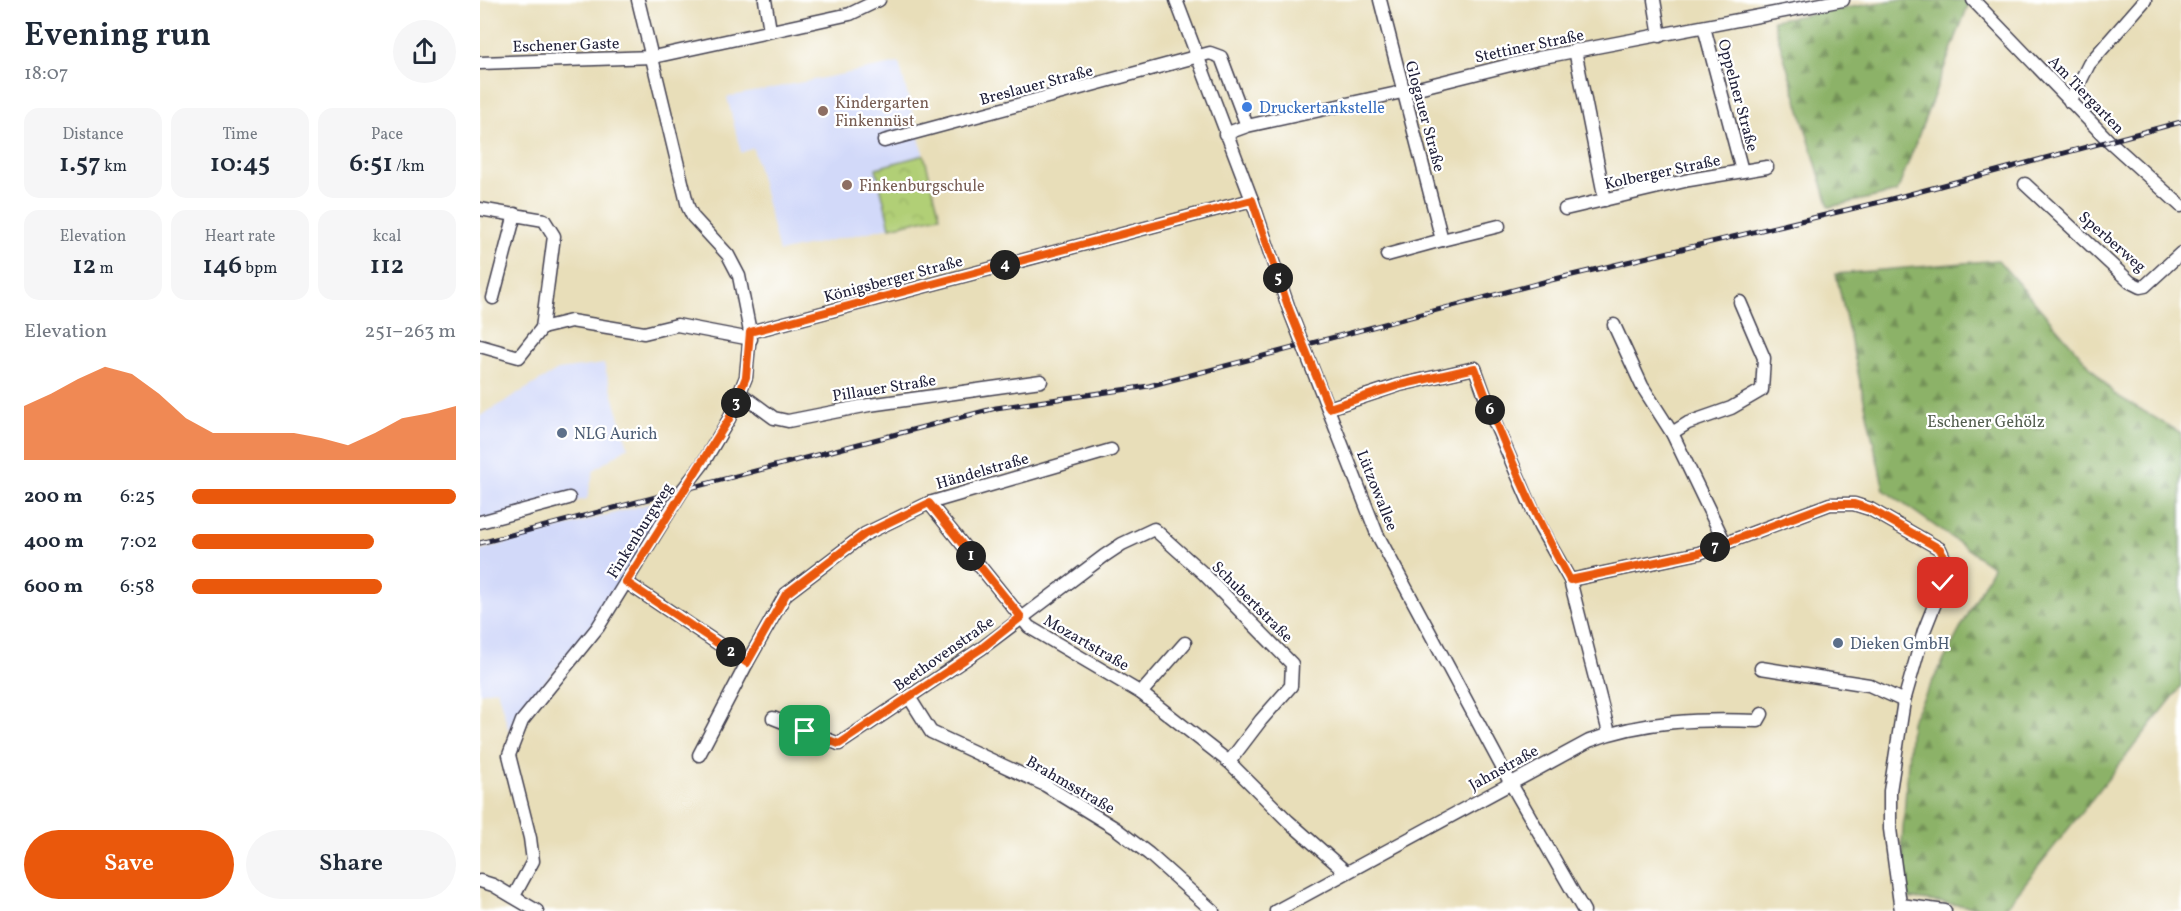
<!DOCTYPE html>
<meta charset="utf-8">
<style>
:root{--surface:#fff;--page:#f6f6f7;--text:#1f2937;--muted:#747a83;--accent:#ea580c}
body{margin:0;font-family:Vollkorn,serif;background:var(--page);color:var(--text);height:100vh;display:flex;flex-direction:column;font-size:22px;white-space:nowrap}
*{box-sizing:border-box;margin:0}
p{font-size:20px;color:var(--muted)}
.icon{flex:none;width:33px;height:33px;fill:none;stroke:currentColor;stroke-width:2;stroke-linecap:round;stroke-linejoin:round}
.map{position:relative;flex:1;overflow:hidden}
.details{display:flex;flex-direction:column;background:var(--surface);width:480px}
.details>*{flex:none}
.pin{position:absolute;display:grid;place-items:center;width:51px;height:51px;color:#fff;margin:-26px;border-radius:12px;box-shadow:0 3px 9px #0006}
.km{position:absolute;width:30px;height:30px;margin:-15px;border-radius:50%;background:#222;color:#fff;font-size:16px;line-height:30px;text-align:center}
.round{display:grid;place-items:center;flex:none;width:63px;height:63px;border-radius:32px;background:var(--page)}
.overview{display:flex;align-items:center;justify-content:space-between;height:102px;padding:0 24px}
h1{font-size:33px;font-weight:600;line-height:45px}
.figures{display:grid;grid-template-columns:repeat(3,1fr);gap:9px;height:102px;padding:6px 24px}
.figures div{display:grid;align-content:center;border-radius:15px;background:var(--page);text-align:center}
.figures b{font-size:26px;font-weight:600}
.figures small{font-size:16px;font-weight:400}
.figures p{font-size:16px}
.chart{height:168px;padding:12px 24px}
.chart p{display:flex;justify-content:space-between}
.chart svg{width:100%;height:108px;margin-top:6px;fill:var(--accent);opacity:.7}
.action{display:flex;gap:12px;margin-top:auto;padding:12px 24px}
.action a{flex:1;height:69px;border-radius:36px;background:var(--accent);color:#fff;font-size:24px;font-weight:600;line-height:69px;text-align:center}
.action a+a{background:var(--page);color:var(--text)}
ul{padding:0 24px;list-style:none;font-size:20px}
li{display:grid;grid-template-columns:96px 72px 1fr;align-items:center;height:45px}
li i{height:15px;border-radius:8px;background:var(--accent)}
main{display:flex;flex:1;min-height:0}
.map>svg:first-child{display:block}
</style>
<main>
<section class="details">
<div class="overview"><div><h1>Evening run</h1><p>18:07</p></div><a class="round"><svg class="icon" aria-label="share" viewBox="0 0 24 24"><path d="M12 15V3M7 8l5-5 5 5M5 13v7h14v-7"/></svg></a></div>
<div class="figures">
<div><p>Distance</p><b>1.57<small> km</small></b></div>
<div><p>Time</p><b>10:45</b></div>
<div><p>Pace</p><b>6:51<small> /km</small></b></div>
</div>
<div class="figures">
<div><p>Elevation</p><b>12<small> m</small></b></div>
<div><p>Heart rate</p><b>146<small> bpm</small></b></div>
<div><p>kcal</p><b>112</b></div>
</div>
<div class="chart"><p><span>Elevation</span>251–263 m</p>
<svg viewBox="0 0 160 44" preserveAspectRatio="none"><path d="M0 44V22L10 17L20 11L30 6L40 9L50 17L60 27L70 33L80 33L90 33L100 33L110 35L120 38L130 33L140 27L150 25L160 22V44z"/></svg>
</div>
<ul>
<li><b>200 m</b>6:25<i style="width:100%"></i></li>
<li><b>400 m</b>7:02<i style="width:69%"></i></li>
<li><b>600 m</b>6:58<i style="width:72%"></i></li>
</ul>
<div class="action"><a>Save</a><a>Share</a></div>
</section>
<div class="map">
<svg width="1701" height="911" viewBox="0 0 1701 911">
<defs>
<pattern id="forest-firs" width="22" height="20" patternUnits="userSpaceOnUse" patternTransform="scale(1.5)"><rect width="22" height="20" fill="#8cb267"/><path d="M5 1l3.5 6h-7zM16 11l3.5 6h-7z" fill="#729056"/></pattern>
<pattern id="park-crowns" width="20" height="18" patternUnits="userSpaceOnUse" patternTransform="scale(1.5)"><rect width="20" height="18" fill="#b1cf76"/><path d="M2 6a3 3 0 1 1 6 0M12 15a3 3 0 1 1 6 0" fill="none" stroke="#98b167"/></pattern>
</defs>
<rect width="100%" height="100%" fill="#fff"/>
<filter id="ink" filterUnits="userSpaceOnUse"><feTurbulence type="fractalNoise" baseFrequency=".0167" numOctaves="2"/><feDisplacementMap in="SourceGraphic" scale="12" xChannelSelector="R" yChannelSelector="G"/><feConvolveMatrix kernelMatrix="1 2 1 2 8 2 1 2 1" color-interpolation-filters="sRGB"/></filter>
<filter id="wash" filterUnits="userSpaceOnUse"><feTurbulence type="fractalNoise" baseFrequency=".008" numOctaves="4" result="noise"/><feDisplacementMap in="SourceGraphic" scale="24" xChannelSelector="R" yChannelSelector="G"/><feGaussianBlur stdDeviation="1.35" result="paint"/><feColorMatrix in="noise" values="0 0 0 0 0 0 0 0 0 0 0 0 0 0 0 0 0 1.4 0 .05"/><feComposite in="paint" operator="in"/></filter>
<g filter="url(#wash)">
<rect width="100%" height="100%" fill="#e8deb9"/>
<g fill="#d2d9f9">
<path d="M 419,63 L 460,216 L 299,252 L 273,148 L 261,153 L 247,97 Z"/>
<path d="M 124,364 L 148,447 L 114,470 L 107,499 L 0,522 L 0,416 L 78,370 Z"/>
<path d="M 193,497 L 116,621 L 34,719 L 29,732 L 17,689 L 0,693 L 0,550 Z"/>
</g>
<g fill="url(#forest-firs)" stroke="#576a51" stroke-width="1.5">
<path d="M 1415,0 L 1484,0 L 1489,3 L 1417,192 L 1349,207 L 1293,20 Z"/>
<path d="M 1518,260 L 1634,394 L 1701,433 L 1701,687 L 1523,911 L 1428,898 L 1422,842 L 1431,722 L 1513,567 L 1404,490 L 1356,274 Z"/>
</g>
<path fill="url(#park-crowns)" stroke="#6a7858" stroke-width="1.5" d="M 444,155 L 460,216 L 410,227 L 396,168 Z"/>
</g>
<g filter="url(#ink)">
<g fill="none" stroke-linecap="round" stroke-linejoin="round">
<g stroke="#403e4e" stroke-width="15">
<g id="street">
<path d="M 285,0 L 290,30"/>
<path d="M 696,0 L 772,200 L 809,309 L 897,534 L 1030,782 L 1104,911"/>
<path d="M 900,0 L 962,240 L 907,255"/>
<path d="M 1174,0 L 1180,36"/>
<path d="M 1493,0 L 1628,140 L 1701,206"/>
<path d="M 1224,27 L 1262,171"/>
<path d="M 1095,50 L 1125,200"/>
<path d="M 0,63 L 173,57 L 370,14 L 399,0"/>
<path d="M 1590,102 L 1609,64 L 1665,0"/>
<path d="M 745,134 L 767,126 L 922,92 L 1058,58 L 1363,0"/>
<path d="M 404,141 L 730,53 L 741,57 L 767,126"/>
<path d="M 1545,184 L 1650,282 L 1660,287 L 1665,286 L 1701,253"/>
<path d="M 0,209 L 64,220 L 74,236 L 62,328 L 91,321 L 164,333 L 197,325 L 271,339"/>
<path d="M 1085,209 L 1209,180 L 1287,167"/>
<path d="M 962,240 L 1019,226"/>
<path d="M 13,298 L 35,214"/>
<path d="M 1134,325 L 1162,386 L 1192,433 L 1245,543"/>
<path d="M 270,332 L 772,200"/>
<path d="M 0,346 L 39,357 L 62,328"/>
<path d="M 260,393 L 294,418 L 308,421 L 389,405 L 561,381"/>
<path d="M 849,408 L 919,385 L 995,368 L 1014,421 L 1060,527 L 1090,580 L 1129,733"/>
<path d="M 1192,433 L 1208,423 L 1251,408 L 1282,390 L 1284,358 L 1260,302"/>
<path d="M 449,503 L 549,627 L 661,693 L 749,762 L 808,821 L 866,872"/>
<path d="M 0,522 L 89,498"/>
<path d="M 1090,580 L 1219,553 L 1350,504 L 1374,504 L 1390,509 L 1460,549 L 1467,565 L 1463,583 L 1444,631 L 1424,701 L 1410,791 L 1410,829 L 1421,911"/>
<path d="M 146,582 L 267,663 L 306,594 L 385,534 L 449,503 L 631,450"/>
<path d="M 1281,668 L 1389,685 L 1424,701"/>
<path d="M 661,693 L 705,643"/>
<path d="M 429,697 L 451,732 L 565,785 L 635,828 L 669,854 L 733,911"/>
<path d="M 293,718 L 359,744 L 502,648 L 624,556 L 642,544 L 674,529 L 724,574 L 812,664 L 811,686 L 781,720 L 749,762"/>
<path d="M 219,755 L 267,663"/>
<path d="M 0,881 L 13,885 L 57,911"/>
<path d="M 34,896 L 53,861 L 50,838 L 29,755 L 42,721 L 118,627 L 204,488 L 222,465 L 249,419 L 266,377 L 270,332 L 259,276 L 248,255 L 213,217 L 208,207 L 158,0"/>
<path d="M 1421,905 L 1465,911"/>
<path d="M 796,911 L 1109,741 C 1163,720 1221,719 1278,721 L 1282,714"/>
</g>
</g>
<use href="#street" stroke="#fff" stroke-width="12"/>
<g stroke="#22223b" stroke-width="5">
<path id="rail" d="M 0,543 L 516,408 L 669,386 L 1071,280 L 1400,202 L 1701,122"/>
</g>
<use href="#rail" stroke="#fff" stroke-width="3" stroke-dasharray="9" stroke-linecap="butt"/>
</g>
</g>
<g fill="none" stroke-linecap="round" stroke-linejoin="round" filter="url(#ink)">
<g stroke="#fff" stroke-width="12">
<path id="route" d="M 325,731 L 359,744 L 502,648 L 541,617 L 449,503 L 385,534 L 306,594 L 267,663 L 146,582 L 249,419 L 266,377 L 270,332 L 772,200 L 809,309 L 849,408 L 920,385 L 995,368 C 1022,441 1052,512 1090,580 L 1219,553 L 1350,504 L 1374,504 L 1390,509 L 1460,549 L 1467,565 L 1463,583"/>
</g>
<use href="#route" stroke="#ea580c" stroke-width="8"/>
</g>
<circle fill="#3f7fe0" stroke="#fff" stroke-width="2" cx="767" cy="107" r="6"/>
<g fill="#8d6e63" stroke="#fff" stroke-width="2">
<circle cx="343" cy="111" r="6"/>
<circle cx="367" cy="185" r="6"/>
</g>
<g fill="#5c6f8a" stroke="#fff" stroke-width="2">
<circle cx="82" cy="433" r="6"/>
<circle cx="1358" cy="643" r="6"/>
</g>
<g text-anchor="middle" stroke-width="4.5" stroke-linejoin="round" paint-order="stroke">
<g font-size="16" fill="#22223b" stroke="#fff">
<text transform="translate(86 44) rotate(-2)" y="6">Eschener Gaste</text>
<text transform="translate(1049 45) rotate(-12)" y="6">Stettiner Straße</text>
<text transform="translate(556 84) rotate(-15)" y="6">Breslauer Straße</text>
<text transform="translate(1607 94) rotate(46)" y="6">Am Tiergarten</text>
<text transform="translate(1259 95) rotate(75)" y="6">Oppelner Straße</text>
<text transform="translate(946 116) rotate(75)" y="6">Glogauer Straße</text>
<text transform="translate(1182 171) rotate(-12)" y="6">Kolberger Straße</text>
<text transform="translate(1633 241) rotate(41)" y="6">Sperberweg</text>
<text transform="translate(413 278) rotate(-15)" y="6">Königsberger Straße</text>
<text transform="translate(404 387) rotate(-9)" y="6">Pillauer Straße</text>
<text transform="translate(502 470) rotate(-16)" y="6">Händelstraße</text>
<text transform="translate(898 490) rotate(68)" y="6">Lützowallee</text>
<text transform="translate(159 530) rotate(-58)" y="6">Finkenburgweg</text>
<text transform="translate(773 601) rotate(45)" y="6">Schubertstraße</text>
<text transform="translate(607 642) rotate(30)" y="6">Mozartstraße</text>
<text transform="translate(463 653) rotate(-35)" y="6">Beethovenstraße</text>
<text transform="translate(1023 767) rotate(-29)" y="6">Jahnstraße</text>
<text transform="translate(591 784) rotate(30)" y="6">Brahmsstraße</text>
</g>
<g font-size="16" fill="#785e54" stroke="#fff" text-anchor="start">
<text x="355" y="108">Kindergarten<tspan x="355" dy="18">Finkennüst</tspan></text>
<text x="379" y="191">Finkenburgschule</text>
</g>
<g font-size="16" fill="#366cbe" stroke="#fff" text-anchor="start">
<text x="779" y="113">Druckertankstelle</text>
</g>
<g font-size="16" fill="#545f50" stroke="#fff">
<text x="1506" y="427">Eschener Gehölz</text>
</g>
<g font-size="16" fill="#4e5e75" stroke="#fff" text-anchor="start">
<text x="94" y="439">NLG Aurich</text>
<text x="1370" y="649">Dieken GmbH</text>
</g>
</g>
</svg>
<div class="pin" style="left:325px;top:731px;background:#1e9e55"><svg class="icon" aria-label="arrive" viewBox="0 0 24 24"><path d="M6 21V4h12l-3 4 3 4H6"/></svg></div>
<div class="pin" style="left:1463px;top:583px;background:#d93025"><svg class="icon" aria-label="check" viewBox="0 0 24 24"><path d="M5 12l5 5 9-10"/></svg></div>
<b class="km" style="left:491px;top:556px">1</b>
<b class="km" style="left:251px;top:652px">2</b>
<b class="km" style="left:256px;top:403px">3</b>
<b class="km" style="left:525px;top:265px">4</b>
<b class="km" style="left:798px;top:278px">5</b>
<b class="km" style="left:1010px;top:410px">6</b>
<b class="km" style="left:1235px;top:547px">7</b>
</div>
</main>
